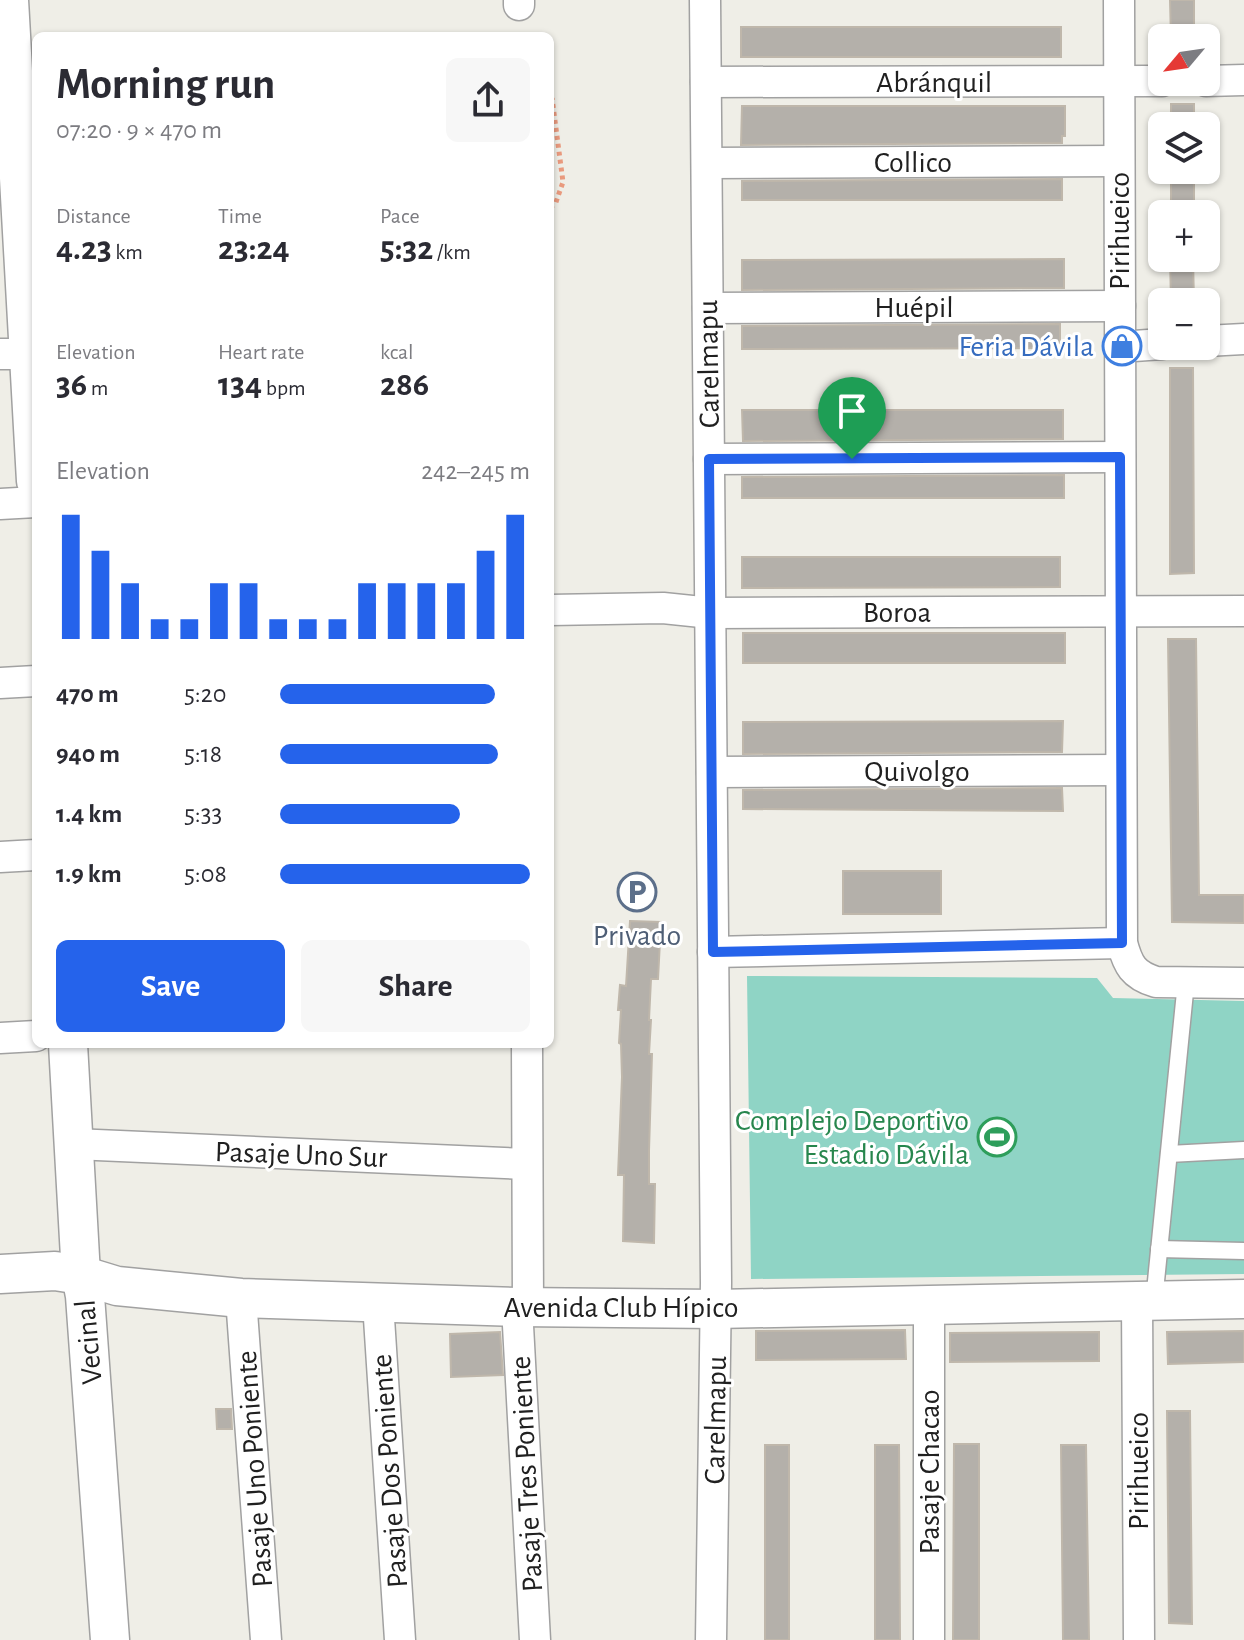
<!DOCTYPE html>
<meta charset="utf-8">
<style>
:root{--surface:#fff;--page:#f7f7f7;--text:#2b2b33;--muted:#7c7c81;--accent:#2563eb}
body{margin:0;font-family:"Alegreya Sans",sans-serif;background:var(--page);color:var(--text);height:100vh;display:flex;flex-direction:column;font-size:30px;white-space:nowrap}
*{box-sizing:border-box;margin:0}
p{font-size:26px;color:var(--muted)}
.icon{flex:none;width:44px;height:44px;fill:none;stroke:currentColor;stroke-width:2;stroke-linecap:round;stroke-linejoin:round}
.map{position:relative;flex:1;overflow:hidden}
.drawer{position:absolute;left:32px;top:32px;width:522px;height:1016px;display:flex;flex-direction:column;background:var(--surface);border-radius:12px;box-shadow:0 2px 6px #0004}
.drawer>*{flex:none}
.needle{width:52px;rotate:241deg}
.buttons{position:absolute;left:1148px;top:24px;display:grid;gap:16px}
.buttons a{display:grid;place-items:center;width:72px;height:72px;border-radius:12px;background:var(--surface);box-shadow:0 2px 6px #0004;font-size:40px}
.pin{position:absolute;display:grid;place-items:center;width:68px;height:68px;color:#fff;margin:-82px -34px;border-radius:50% 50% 50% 0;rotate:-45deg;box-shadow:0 0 8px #0007}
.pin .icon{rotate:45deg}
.round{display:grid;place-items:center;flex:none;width:84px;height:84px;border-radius:12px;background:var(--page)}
.head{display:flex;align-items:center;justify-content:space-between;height:136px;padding:0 24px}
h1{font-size:44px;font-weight:700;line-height:60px}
.figures{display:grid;grid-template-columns:repeat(3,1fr);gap:12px;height:136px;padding:8px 24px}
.figures div{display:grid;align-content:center}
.figures b{font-size:34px;font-weight:700}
.figures small{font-size:22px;font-weight:400}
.figures p{font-size:22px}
.chart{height:224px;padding:16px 24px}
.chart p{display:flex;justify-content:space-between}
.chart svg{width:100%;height:144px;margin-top:8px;stroke:var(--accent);stroke-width:6}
.action{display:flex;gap:16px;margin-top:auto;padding:16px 24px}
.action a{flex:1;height:92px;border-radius:12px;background:var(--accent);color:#fff;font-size:32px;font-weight:700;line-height:92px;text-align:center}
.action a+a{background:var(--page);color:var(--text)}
ul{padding:0 24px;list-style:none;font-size:26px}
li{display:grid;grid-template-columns:128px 96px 1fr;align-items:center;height:60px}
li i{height:20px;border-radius:10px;background:var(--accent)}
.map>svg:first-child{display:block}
</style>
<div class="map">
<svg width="1244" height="1640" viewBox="0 0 1244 1640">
<rect width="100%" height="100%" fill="#efeee7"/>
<path fill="#8fd4c5" d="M 747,976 L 1097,978 L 1113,998 L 1244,1001 L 1244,1274 L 751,1279 Z"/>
<g fill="#b4b0aa" stroke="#bfb7ab" stroke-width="2">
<path d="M 1170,0 L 1194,0 L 1194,38 L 1171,38 Z"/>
<rect x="741" y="27" width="320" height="30"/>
<rect x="1171" y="104" width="23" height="22"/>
<path d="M 742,106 L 1065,106 L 1065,136 L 1062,136 L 1062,143 L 741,145 Z"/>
<path d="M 1171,178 L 1194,179 L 1194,214 L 1171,214 Z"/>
<path d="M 1062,179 L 1062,200 L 742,200 L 742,181 Z"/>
<path d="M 1170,258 L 1193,258 L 1194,302 L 1171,302 Z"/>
<path d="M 1064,259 L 1064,288 L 742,290 L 742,260 Z"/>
<path d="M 1060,324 L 1060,348 L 742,349 L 742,326 Z"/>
<path d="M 1170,368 L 1193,368 L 1194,573 L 1170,574 Z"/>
<path d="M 742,410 L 1063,410 L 1063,439 L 743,441 Z"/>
<path d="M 1064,475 L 1064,498 L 742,498 L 742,477 Z"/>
<path d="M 742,557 L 1060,557 L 1060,587 L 742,588 Z"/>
<rect x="743" y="633" width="322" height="30"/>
<path d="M 1168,639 L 1196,639 L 1199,895 L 1244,895 L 1244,923 L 1172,922 Z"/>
<path d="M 1063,721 L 1062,752 L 743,754 L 743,722 Z"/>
<path d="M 1062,788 L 1063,811 L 743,809 L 743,790 Z"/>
<rect x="843" y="871" width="98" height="43"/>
<path d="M 630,921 L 661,922 L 658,979 L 651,979 L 649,1020 L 651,1020 L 649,1054 L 652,1054 L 649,1151 L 649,1184 L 655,1184 L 654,1243 L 623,1241 L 624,1175 L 618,1175 L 622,1077 L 621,1044 L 619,1043 L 621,1010 L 618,1010 L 620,985 L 626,986 Z"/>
<path d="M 905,1330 L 906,1359 L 756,1360 L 756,1331 Z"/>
<path d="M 1244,1331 L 1244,1362 L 1168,1364 L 1167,1332 Z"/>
<path d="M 500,1332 L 503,1375 L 451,1377 L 450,1334 Z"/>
<path d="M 1099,1332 L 1099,1361 L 950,1362 L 950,1333 Z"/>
<path d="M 216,1409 L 231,1409 L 232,1429 L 217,1429 Z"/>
<path d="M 1167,1411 L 1190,1411 L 1192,1624 L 1169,1623 Z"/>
<path d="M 954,1444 L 979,1444 L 979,1640 L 953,1640 Z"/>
<rect x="765" y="1445" width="24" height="195"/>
<path d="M 875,1445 L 899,1445 L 900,1640 L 875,1640 Z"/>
<path d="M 1061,1445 L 1086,1445 L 1089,1640 L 1063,1640 Z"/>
</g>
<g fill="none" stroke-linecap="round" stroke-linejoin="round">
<g stroke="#a1a1a1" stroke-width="19">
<g id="service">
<path d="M 1169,1154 L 1244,1150"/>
<path d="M 1159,1249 L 1244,1251"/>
<path d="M 1154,1301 L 1186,982"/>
</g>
</g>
<g stroke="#a1a1a1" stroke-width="33">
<g id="minor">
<path d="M 519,0 L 519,5"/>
<path d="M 705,0 L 716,1283 L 711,1640"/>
<path d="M 1119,0 L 1122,943 C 1128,965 1133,975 1156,982 L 1244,983"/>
<path d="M 1206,81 L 1244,80"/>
<path d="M 706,82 L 1162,81"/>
<path d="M 707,163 L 1119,161"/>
<path d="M 708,308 L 1120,306"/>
<path d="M 1206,341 L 1244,339"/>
<path d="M 1120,347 L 1162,344"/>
<path d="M 0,354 L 29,354"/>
<path d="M 709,459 L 1120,457"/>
<path d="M 0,504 L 36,502"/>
<path d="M 550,610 L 663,608 L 711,613 L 1244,611"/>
<path d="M 0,683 L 36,681"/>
<path d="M 712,772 L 1121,770"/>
<path d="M 0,857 L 36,855"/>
<path d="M 713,952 L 1122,943"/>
<path d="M 0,1038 L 36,1036"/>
<path d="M 527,1044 L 528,1307"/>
<path d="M 74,1144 L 527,1164"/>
<path d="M 241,1298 L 266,1640"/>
<path d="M 1137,1301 L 1139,1640"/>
<path d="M 378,1303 L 400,1640"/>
<path d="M 929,1305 L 929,1640"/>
<path d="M 517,1307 L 535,1640"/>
</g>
</g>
<g stroke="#a1a1a1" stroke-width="41">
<g id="tertiary">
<path d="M 9,0 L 36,481"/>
<path d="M 68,1044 L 81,1275 L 85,1296 L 110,1640"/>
<path d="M 0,1274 L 55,1271 L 81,1275 L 117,1286 L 241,1298 L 517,1307 L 716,1309 L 1244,1299"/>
</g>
</g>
<path stroke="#e99a7e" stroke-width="5" stroke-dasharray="4 4" stroke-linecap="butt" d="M 550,206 L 555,205 L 563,182 L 552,98"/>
<use href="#service" stroke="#fff" stroke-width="16"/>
<use href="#minor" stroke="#fff" stroke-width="30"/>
<use href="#tertiary" stroke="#fff" stroke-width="38"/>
</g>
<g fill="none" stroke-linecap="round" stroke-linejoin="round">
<g stroke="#fff" stroke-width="16">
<path id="route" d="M 1120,457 L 1122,943 L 713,952 L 709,459 Z"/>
</g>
<use href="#route" stroke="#2563eb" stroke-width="10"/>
</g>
<defs>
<g id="shop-ring" transform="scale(2)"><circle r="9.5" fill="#fff" stroke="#3f7fe0" stroke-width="1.5"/><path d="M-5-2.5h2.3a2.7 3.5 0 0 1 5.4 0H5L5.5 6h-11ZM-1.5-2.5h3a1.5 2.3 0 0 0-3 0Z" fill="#3f7fe0"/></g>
<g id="parking-ring" transform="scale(2)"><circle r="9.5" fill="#fff" stroke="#5c6f8a" stroke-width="1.5"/><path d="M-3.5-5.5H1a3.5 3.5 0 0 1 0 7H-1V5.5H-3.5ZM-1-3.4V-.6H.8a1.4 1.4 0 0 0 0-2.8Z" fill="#5c6f8a"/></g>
<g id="stadium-ring" transform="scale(2)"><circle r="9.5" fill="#fff" stroke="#2e9e5b" stroke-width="1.5"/><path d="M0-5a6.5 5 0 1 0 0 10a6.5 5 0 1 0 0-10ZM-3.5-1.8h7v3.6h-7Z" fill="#2e9e5b"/></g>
</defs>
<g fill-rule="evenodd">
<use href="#shop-ring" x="1122" y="346"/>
<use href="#parking-ring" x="637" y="892"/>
<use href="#stadium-ring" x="997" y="1137"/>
</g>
<g text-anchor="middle" stroke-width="6" stroke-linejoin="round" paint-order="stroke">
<g font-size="30" fill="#202020" stroke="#fff">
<text x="934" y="92">Abránquil</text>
<text x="913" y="172">Collico</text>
<text transform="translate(1119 231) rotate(-90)" y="10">Pirihueico</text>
<text x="914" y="317">Huépil</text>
<text transform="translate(708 364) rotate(-91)" y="10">Carelmapu</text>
<text x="897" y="622">Boroa</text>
<text x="917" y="781">Quivolgo</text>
<text transform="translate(301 1154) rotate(2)" y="10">Pasaje Uno Sur</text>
<text x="621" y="1317">Avenida Club Hípico</text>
<text transform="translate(88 1342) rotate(-95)" y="10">Vecinal</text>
<text transform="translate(715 1420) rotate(-89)" y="10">Carelmapu</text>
<text transform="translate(254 1469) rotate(-94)" y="10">Pasaje Uno Poniente</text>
<text transform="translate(389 1471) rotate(-94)" y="10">Pasaje Dos Poniente</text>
<text transform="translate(1138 1471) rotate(-90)" y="10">Pirihueico</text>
<text transform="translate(929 1472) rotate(-90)" y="10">Pasaje Chacao</text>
<text transform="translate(526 1474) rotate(-93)" y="10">Pasaje Tres Poniente</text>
</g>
<g font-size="30" fill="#366cbe" stroke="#fff" text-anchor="end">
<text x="1094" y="356">Feria Dávila</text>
</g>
<g font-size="30" fill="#4e5e75" stroke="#fff">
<text x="637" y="945">Privado</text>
</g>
<g font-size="30" fill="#27864d" stroke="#fff" text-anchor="end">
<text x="969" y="1130">Complejo Deportivo<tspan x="969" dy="34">Estadio Dávila</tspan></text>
</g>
</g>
</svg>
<div class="buttons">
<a><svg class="needle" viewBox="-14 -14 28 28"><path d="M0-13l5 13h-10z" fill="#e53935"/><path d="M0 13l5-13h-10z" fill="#7c7c81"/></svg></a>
<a><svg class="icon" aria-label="layers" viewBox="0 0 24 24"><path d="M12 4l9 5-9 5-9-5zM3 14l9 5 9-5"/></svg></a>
<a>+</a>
<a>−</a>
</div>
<div class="pin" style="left:852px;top:459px;background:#1e9e55"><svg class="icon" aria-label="arrive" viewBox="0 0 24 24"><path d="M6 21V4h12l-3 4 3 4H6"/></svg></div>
<section class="drawer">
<div class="head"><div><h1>Morning run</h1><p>07:20 · 9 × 470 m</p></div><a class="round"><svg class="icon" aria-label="share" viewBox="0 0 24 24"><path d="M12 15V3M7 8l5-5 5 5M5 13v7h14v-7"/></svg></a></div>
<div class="figures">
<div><p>Distance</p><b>4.23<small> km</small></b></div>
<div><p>Time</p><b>23:24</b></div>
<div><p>Pace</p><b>5:32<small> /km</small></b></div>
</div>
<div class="figures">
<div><p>Elevation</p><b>36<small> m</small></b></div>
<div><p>Heart rate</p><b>134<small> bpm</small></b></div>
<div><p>kcal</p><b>286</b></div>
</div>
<div class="chart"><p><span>Elevation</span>242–245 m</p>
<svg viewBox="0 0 160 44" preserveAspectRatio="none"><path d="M5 44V6M15 44V17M25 44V27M35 44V38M45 44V38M55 44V27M65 44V27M75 44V38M85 44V38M95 44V38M105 44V27M115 44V27M125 44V27M135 44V27M145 44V17M155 44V6"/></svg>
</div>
<ul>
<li><b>470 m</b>5:20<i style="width:86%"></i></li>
<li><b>940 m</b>5:18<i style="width:87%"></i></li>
<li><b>1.4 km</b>5:33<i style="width:72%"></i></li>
<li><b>1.9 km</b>5:08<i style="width:100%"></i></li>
</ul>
<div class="action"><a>Save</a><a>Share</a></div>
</section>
</div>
